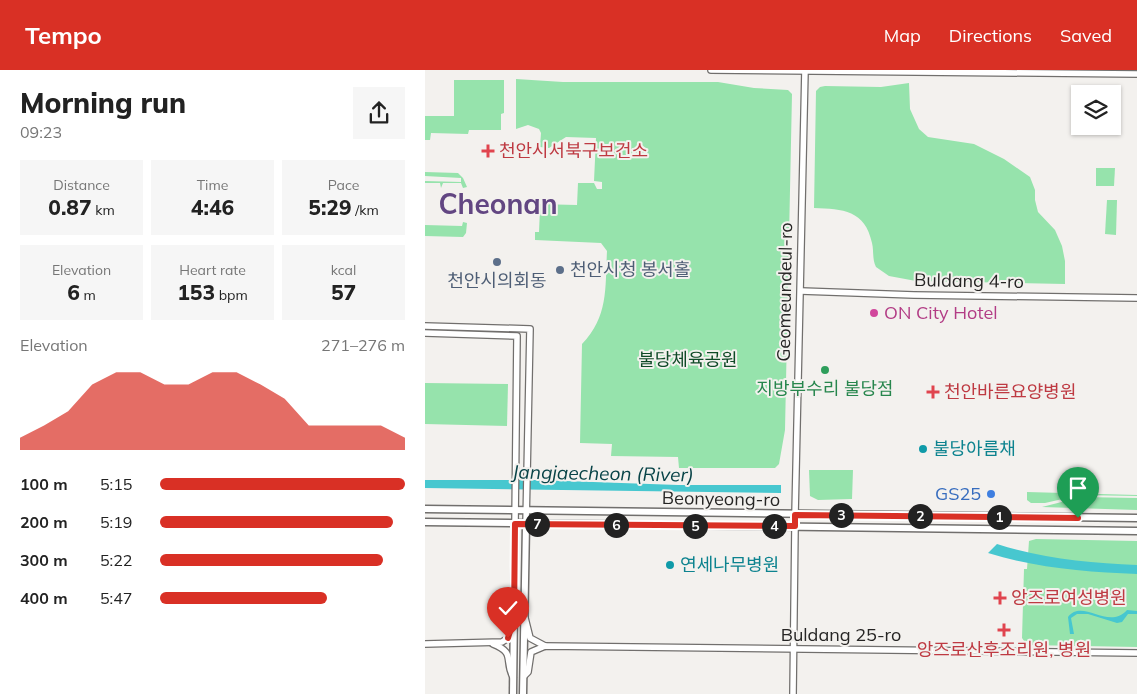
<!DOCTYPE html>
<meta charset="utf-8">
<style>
:root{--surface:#fff;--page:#f6f6f6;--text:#222;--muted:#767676;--accent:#d93025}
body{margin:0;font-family:Mulish,"Noto Sans KR",sans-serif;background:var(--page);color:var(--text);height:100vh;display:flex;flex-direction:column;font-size:19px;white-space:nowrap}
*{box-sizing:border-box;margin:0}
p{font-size:16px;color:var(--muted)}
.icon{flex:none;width:28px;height:28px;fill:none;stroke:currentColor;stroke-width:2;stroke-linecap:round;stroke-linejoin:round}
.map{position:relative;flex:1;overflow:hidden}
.sheet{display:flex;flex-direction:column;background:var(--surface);width:425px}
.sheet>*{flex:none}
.fabs{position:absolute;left:646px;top:15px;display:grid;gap:10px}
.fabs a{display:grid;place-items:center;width:50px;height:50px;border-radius:0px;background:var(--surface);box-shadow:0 1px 4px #0004;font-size:25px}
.pin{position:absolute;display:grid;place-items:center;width:42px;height:42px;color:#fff;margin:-51px -21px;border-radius:50% 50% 50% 0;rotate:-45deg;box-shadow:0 0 5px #0007}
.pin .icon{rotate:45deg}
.km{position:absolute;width:25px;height:25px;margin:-12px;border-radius:50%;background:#222;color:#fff;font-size:14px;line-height:25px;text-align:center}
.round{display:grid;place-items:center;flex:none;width:52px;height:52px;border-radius:0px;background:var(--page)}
.head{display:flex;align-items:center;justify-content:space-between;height:85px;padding:0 20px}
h1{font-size:28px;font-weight:800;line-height:38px}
.stats{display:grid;grid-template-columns:repeat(3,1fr);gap:8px;height:85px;padding:5px 20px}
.stats div{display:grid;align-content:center;border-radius:0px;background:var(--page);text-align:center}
.stats b{font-size:21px;font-weight:800}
.stats small{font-size:14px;font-weight:400}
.stats p{font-size:14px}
.chart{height:140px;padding:10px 20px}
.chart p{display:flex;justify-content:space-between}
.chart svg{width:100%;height:90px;margin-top:5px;fill:var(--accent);opacity:.7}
ul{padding:0 20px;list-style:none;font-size:16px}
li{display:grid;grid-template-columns:80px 60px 1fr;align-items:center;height:38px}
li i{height:12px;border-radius:6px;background:var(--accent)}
header{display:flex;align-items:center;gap:30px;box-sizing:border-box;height:70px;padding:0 25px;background:var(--accent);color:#fff}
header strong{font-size:24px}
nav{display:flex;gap:28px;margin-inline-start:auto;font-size:18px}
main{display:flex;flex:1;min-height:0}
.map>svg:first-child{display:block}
</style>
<header>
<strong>Tempo</strong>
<nav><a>Map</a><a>Directions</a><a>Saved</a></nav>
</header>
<main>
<section class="sheet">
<div class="head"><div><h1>Morning run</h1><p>09:23</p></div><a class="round"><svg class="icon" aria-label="share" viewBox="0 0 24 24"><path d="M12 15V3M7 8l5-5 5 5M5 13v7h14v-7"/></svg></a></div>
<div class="stats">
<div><p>Distance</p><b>0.87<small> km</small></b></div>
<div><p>Time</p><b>4:46</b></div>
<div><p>Pace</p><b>5:29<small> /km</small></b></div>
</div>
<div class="stats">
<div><p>Elevation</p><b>6<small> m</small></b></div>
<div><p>Heart rate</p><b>153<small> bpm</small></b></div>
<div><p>kcal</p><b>57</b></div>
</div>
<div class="chart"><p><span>Elevation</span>271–276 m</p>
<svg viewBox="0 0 160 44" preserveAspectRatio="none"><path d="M0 44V38L10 32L20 25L30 12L40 6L50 6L60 12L70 12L80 6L90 6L100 12L110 19L120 32L130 32L140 32L150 32L160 38V44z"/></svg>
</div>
<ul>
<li><b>100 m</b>5:15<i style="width:100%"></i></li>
<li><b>200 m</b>5:19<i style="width:95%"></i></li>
<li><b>300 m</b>5:22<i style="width:91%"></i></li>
<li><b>400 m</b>5:47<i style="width:68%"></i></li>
</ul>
</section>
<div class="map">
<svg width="712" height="624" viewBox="0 0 712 624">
<rect width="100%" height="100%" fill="#f3f1ee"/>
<g fill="#96e3ac">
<path d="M 91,9 L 138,12 L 293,12 L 329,18 L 363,20 L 367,24 L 360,360 L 354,394 L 350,398 L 254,398 L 253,387 L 186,386 L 187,374 L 155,373 L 157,274 C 184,246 180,217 182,181 L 176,173 L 110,170 L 110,162 L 114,162 L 115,139 L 110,139 L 111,134 L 152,135 L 153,113 L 169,113 L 172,119 L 177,119 L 177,112 L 169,111 L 171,68 L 141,67 L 124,78 L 115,77 L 116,63 L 114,59 L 103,55 L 91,59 Z"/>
<path d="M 29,10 L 79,10 L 79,43 L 76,44 L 76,60 L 44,60 L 43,64 L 6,63 L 5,70 L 0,70 L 0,46 L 29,46 Z"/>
<path d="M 484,13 L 485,39 L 494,59 L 503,67 L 549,74 L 579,89 L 605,107 L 610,120 L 610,130 L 613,142 L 630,160 L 637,176 L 640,191 L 640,214 L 491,211 L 464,206 L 451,197 C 447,189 449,181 447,173 C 440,140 418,139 389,138 L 391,21 L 395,17 L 400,16 L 456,17 Z"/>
<path d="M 671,98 L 690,98 L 689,116 L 671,116 Z"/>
<path d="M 0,102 L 33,103 L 38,108 L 42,117 L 38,118 L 36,113 L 18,113 L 16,118 L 15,113 L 0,113 L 0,111 L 36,112 L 36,108 L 0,106 Z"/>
<path d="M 682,130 L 692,130 L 691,165 L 680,164 Z"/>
<path d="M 38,152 L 42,153 L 41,163 L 38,167 L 0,166 L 0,155 L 37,156 Z"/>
<path d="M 0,313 L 83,314 L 82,356 L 0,354 Z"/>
<path d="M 384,400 L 428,400 L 427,429 L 393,430 L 385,426 Z"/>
<path d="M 602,422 L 712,425 L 712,426 L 655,425 L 620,433 L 606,433 L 602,430 Z"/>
<path d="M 656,427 L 712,428 L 712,440 L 617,437 Z"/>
<path d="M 611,469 L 712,471 L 712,577 L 602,575 L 597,568 L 599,499 L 602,499 L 604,471 Z"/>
</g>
<g fill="#47c7cf">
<path d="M 0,410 L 112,410 L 253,415 L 356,415 L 356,423 L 0,418 Z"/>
<path d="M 572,474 C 618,489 664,493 712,495 L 712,504 C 662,502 611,498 563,483 Z"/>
<path d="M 702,540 L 712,541 L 712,544 L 703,544 L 697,552 L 692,553 L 663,544 L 652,544 L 646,548 L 649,564 L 645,564 L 643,547 C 658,528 683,561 702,540 Z"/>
</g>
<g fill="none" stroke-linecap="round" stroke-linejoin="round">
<g stroke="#716f6d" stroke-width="8">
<g id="tertiary">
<path d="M 286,0 L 712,4"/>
<path d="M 376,221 L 489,225 L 712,228"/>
<path d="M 0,256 L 105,259 L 101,454"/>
<path d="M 0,263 L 92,266 L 90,454"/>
<path d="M 370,445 L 380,0"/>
<path d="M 100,548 L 105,568 L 120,576"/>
<path d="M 0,574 L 77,572 L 83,568 L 89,548"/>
<path d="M 68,574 C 91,583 79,590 88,607"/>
<path d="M 99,606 L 103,602 L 106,582 L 120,576 L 712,583"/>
<path d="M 368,624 L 370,456"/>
</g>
</g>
<g stroke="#716f6d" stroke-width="9">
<g id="secondary">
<path d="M 0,439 L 712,448"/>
<path d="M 0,452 L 712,461"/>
<path d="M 88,624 L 90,454"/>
<path d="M 98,624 L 101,454"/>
</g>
</g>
<use href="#tertiary" stroke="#fff" stroke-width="5.5"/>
<use href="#secondary" stroke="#fff" stroke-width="6"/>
</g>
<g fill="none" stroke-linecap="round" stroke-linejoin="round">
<g stroke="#fff" stroke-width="10">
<path id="route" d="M 83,568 L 89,548 L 90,454 L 370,456 L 370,445 L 653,448"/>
</g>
<use href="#route" stroke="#d93025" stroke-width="6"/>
</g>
<g fill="#e0444e" stroke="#f3f1ee" stroke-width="2">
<path d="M60.5 73.5h5v5h5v5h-5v5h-5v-5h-5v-5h5z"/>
<path d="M505.5 314.5h5v5h5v5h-5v5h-5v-5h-5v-5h5z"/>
<path d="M572.5 520.5h5v5h5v5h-5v5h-5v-5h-5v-5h5z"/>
<path d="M576.5 552.5h5v5h5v5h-5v5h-5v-5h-5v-5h5z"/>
</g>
<g fill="#5c6f8a" stroke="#f3f1ee" stroke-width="2">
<circle cx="72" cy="192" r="5"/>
<circle cx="135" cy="200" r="5"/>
</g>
<circle fill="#d1479c" stroke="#f3f1ee" stroke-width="2" cx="449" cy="243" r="5"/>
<circle fill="#2e9e5b" stroke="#f3f1ee" stroke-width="2" cx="400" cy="300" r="5"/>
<g fill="#0f9aa8" stroke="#f3f1ee" stroke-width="2">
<circle cx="498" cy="379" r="5"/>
<circle cx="245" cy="495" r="5"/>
</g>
<circle fill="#3f7fe0" stroke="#f3f1ee" stroke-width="2" cx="566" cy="424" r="5"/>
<g text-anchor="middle" stroke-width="4" stroke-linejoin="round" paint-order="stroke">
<g font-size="18" fill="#be3a42" stroke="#f3f1ee" text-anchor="start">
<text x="74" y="87">천안시서북구보건소</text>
<text x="519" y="328">천안바른요양병원</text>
<text x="586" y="534">앙즈로여성병원</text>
<text x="579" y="586" text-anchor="middle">앙즈로산후조리원, 병원</text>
</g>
<g font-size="18" fill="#4e5e75" stroke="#f3f1ee" text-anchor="start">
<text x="145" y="206">천안시청 봉서홀</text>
<text x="72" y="217" text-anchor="middle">천안시의회동</text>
</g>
<g font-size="18" fill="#262524" stroke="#f3f1ee">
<text transform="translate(544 211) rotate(1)" y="6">Buldang 4-ro</text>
<text transform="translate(360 222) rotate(-89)" y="6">Geomeundeul-ro</text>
<text transform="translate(296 429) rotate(1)" y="6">Beonyeong-ro</text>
<text x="416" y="571">Buldang 25-ro</text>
</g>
<g font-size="18" fill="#b23c85" stroke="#f3f1ee" text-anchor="start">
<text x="459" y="249">ON City Hotel</text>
</g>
<g font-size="18" fill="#0f4a27" stroke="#f3f1ee">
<text x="263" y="296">불당체육공원</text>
</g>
<g font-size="18" fill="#27864d" stroke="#f3f1ee">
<text x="400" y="325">지방부수리 불당점</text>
</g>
<g font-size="18" fill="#0d838f" stroke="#f3f1ee" text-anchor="start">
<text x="508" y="385">불당아름채</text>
<text x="255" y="501">연세나무병원</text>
</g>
<g font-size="18" fill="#366cbe" stroke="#f3f1ee" text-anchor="end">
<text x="556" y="430">GS25</text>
</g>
<g font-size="19" font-style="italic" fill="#084347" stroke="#f3f1ee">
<text transform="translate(178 403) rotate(1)" y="7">Jangjaecheon (River)</text>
</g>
<g font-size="28" font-weight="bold" fill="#624682" stroke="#f3f1ee">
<text x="73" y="144">Cheonan</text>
</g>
</g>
</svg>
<div class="fabs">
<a><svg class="icon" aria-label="layers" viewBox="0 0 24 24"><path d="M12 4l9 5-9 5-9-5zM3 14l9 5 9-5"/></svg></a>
</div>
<div class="pin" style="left:653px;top:448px;background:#1e9e55"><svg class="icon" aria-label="arrive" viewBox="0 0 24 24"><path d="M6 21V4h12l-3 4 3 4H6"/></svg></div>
<div class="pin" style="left:83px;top:568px;background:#d93025"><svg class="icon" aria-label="check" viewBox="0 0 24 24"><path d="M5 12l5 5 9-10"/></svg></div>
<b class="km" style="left:574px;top:447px">1</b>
<b class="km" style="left:495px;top:446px">2</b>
<b class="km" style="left:416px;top:445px">3</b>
<b class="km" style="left:349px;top:456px">4</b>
<b class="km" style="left:270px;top:456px">5</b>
<b class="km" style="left:191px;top:455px">6</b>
<b class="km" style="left:112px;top:454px">7</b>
</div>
</main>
